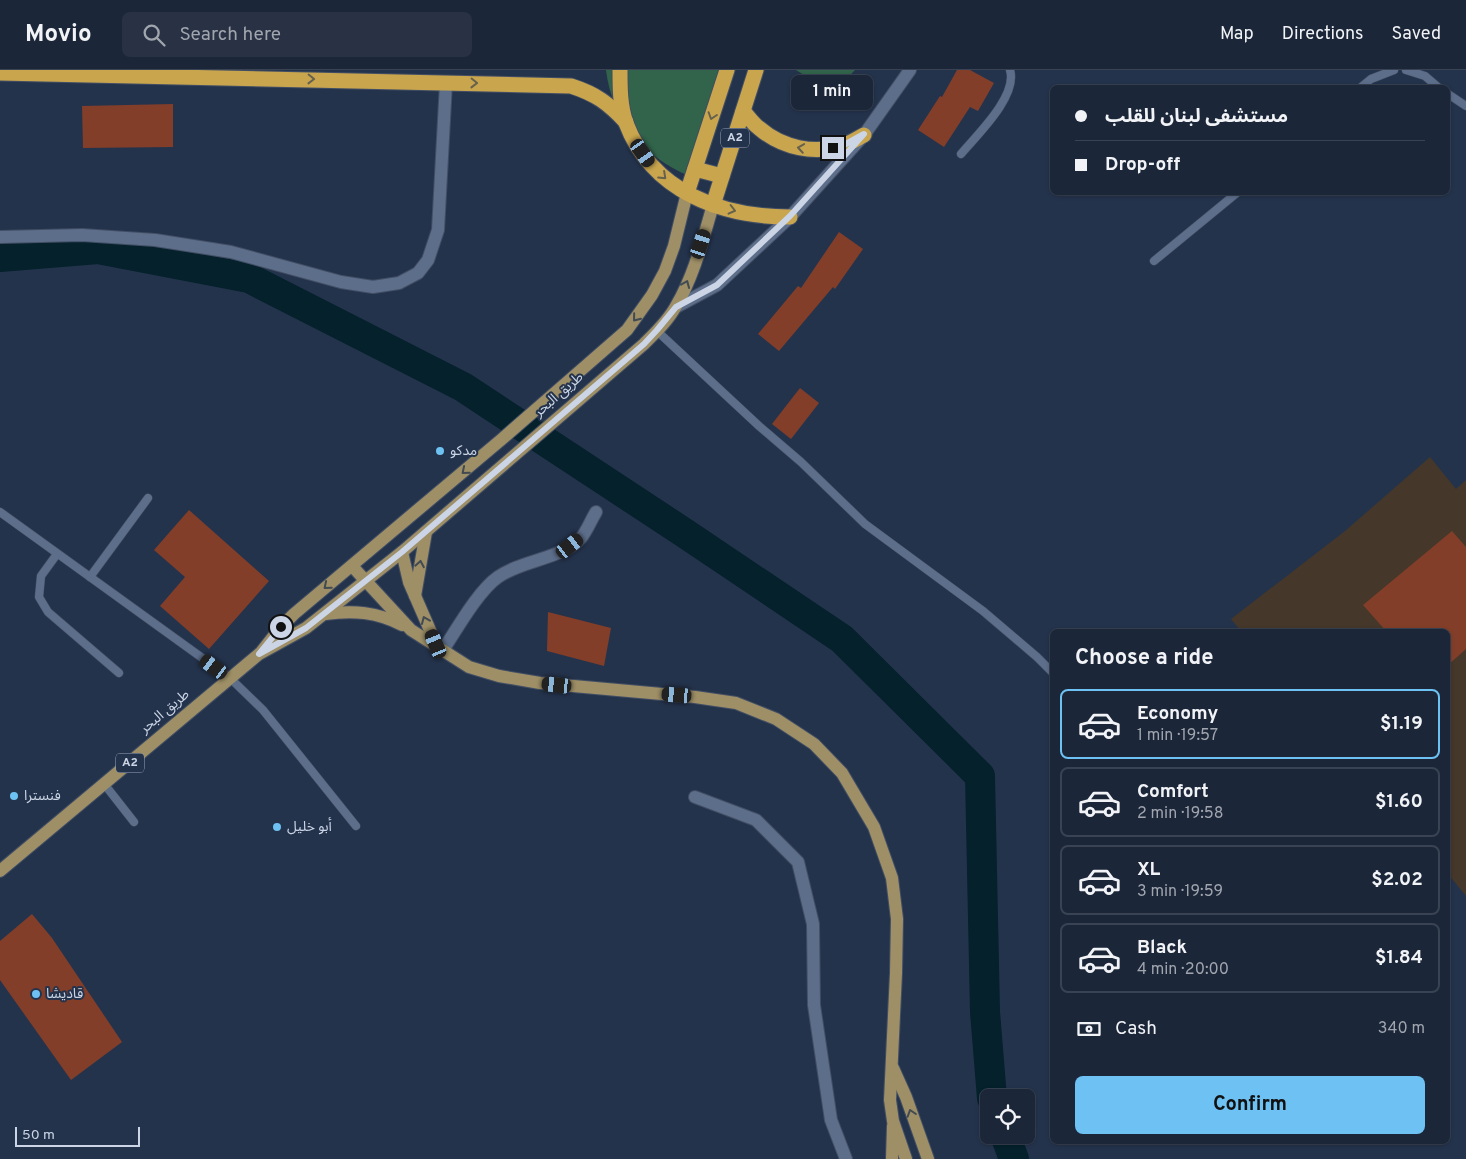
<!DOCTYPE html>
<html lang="en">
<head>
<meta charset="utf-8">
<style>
  :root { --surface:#1b2639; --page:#283244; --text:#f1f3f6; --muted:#a0a5ae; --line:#394353; --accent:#6ec2f3 }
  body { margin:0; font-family:Overpass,"Noto Sans Arabic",sans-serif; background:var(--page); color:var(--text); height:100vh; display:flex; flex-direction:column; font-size:19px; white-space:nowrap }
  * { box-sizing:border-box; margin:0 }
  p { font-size:16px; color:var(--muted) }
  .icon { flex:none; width:28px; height:28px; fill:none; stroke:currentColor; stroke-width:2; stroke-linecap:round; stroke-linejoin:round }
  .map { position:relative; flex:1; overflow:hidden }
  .sheet { position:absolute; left:1050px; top:559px; width:400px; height:515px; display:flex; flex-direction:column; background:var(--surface); border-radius:8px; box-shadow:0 1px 4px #0004,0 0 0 1px var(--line) }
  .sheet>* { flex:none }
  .hud { position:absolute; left:1050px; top:15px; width:400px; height:110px; border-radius:8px; box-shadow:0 1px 4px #0004,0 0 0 1px var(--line); display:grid; align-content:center; height:110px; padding:0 25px; background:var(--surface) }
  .tools { position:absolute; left:980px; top:1019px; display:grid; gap:10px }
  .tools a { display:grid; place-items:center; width:55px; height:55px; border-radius:8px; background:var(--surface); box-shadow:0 1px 4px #0004,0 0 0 1px var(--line); font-size:25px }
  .scale { position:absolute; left:15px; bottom:12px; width:125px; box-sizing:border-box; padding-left:5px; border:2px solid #cbd5e6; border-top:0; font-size:14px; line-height:18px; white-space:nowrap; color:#cbd5e6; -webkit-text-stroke:4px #24334c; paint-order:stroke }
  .end { position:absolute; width:22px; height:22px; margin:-11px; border:6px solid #cbd5e6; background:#111; box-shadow:0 0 0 2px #111 }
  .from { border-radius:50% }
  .bubble { position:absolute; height:35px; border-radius:8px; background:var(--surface); box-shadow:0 1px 4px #0004,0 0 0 1px var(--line); font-size:16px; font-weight:700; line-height:35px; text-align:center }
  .car { position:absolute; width:15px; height:30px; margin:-15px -8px; border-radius:6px; box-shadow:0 0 4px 1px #0007; background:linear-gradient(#222 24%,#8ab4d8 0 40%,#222 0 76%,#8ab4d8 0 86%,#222 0) }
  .hud b { display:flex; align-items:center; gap:18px; height:48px; font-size:19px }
  .hud b+b { border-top:1px solid var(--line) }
  .hud i { width:12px; height:12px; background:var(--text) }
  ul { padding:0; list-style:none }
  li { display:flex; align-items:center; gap:15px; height:70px; margin:0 10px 8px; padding:0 15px; border:2px solid var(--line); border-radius:8px }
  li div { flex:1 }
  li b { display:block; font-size:19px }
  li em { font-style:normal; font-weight:700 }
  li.on { border-color:var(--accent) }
  li>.icon { width:45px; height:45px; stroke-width:1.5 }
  h2 { padding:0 25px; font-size:22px; line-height:60px }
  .pay { display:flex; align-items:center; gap:12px; height:55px; padding:0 25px; font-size:19px }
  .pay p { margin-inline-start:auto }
  .cta { display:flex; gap:10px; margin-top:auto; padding:10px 25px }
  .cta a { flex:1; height:58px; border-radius:8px; background:var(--accent); color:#111; font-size:20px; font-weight:700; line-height:58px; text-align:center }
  header { display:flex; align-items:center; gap:30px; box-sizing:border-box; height:70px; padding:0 25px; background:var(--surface); border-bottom:1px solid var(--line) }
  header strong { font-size:24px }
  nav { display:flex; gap:28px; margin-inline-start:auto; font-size:18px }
  .search { width:350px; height:45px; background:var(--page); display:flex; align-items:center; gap:12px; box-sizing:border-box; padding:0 18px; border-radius:8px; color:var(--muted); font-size:19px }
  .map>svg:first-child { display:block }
  .education { fill:#45372a }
  .green { fill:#31644a }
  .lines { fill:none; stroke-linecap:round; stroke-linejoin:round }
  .river { stroke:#04212c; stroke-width:30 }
  .building { fill:#823e29 }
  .lane-casing { stroke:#424e64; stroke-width:9 }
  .street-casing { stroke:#424e64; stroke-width:14 }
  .secondary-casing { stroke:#424e64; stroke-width:14 }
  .primary-casing { stroke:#424e64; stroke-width:14 }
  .highway-casing { stroke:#424e64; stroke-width:17 }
  .lane { stroke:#5d6e8b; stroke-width:8 }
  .street { stroke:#5d6e8b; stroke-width:12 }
  .secondary { stroke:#5d6e8b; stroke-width:12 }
  .primary { stroke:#9e8f66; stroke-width:12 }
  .highway { stroke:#c9a54e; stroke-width:15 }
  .oneway { stroke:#66614d }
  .oneway2 { stroke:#424a52 }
  .route { stroke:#cbd5e6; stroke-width:6 }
  .poi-dot { fill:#6ec2f3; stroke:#24334c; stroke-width:2 }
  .labels { text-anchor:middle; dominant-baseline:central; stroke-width:4; stroke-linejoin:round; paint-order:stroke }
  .shield { fill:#24334c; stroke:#99a4b8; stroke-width:1 }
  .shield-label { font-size:12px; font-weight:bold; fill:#cbd5e6 }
  .street-label { font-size:14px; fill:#cbd5e6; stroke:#24334c }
  .poi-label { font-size:14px; fill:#cbd5e6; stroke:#24334c; text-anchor:start }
</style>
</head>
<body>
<header>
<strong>Movio</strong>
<div class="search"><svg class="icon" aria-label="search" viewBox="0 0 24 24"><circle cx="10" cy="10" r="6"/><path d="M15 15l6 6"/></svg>Search here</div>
<nav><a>Map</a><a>Directions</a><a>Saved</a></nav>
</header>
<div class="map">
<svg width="1466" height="1089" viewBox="0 0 1466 1089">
  <rect width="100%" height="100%" fill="#24334c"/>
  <!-- education -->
  <path class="education" d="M1430,387L1456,419L1466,410V826L1448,804V561H1241L1231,549L1345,461Z"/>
  <!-- green -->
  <g class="green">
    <path d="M606,0H732L689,106C644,87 612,50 606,0Z"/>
    <path d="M796,0H855L833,23Z"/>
  </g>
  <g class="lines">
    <!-- river -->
    <g class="river">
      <path d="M0,187L98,179L249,208L463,317L686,464L842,569L980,706L985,942L992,1028"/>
      <path d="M1005,1065L1014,1089"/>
    </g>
  </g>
  <!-- building -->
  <g class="building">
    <path d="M957,0H970L994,13L978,41L970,37L944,77L918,60L940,26L942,27Z"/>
    <path d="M173,34V77L83,78L82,36Z"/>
    <path d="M839,162L863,179L835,219L833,217L779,281L758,264L798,216L801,218Z"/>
    <path d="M800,318L819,333L791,369L772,354Z"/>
    <path d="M189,440L269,511L209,579L160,536L185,507L154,480Z"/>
    <path d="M1452,461L1466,477V579L1448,595V561H1386L1363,535Z"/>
    <path d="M548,542L611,558L604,596L547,581Z"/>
    <path d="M32,844L52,868L122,972L71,1010L0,910V871Z"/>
  </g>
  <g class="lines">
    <defs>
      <g id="lane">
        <path d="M1406,0L1425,6L1439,18"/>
        <path d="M1360,18L1371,9L1394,0"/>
        <path d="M1448,24L1466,36"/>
        <path d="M961,84C977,65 1018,26 1010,0"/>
        <path d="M1154,191L1238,122"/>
        <path d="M657,261L759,356L801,392L865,454L983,541L1037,587L1052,602"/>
        <path d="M0,442L230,608L263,640L356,756"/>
        <path d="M57,484L41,506L39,527L48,542L119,603"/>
        <path d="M90,507L148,428"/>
        <path d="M105,715L134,752"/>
      </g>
      <g id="street">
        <path d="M0,167L82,165L155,170L231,182L341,212L373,217L399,213L418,203L428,190L438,160L446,13"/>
        <path d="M443,580C457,559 478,521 498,507C522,490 562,489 581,468C587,461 591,450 596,442"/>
        <path d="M695,727L756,750L798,792L813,854L814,935L831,1050L846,1089"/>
      </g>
      <path id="secondary" d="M676,237L717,215L790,147L864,65L910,0"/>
      <g id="primary">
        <path d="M402,482L409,512L436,574"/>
        <path d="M352,496L411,560L469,597L499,606L540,613L695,627L736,633L776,649L814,674L842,703L874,757L892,808L897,849L896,903L890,1030L893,1051L906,1089"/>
        <path d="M415,526L426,462"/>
        <path d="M325,544C353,540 377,542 402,555"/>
        <path d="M262,581L281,557L294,544L502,369L627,260L652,225L665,201L674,176L687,123"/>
        <path d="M0,801L259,584L306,558L402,482L644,274C655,263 668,251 676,236C694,206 703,169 713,135"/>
        <path d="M893,998L906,1027L928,1089"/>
        <path d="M892,1089L893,1056"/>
      </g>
      <g id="highway">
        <path d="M620,0C620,18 620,36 626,53C652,122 722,147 790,147"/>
        <path d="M0,3L571,16C596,24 608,33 626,52"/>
        <path d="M743,41C748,46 753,54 759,58C782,78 815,85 843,75C851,73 858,68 864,65"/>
        <path d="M695,99L722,106"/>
        <path d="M687,123L727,0"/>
        <path d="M713,135L756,0"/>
      </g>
    </defs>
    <!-- lane casing -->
    <use href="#lane" class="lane-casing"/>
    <!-- street casing -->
    <use href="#street" class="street-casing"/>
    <!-- secondary casing -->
    <use href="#secondary" class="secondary-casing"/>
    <!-- primary casing -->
    <use href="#primary" class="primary-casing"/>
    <!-- highway casing -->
    <use href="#highway" class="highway-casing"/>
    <!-- lane -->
    <use href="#lane" class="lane"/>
    <!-- street -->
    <use href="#street" class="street"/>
    <!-- secondary -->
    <use href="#secondary" class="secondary"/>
    <!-- primary -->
    <use href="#primary" class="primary"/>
    <!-- highway -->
    <use href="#highway" class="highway"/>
  </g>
  <!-- one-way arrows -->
  <defs><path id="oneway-chevron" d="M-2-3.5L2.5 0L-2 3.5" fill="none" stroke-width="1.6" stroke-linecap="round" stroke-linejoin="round" transform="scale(1.25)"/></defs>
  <g class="oneway">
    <use href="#oneway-chevron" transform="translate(311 9) rotate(1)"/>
    <use href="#oneway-chevron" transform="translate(474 13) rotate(1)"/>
    <use href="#oneway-chevron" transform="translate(712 46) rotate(108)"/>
    <use href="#oneway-chevron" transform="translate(801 78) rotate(-171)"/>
    <use href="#oneway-chevron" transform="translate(663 106) rotate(43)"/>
    <use href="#oneway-chevron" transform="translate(732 140) rotate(14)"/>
  </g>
  <g class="oneway2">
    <use href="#oneway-chevron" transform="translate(686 214) rotate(-67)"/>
    <use href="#oneway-chevron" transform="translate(636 248) rotate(129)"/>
    <use href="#oneway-chevron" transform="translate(465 401) rotate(140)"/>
    <use href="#oneway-chevron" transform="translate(420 494) rotate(-80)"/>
    <use href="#oneway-chevron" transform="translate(327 516) rotate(140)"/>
    <use href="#oneway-chevron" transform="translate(425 550) rotate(-113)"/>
    <use href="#oneway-chevron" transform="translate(911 1043) rotate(-108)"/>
  </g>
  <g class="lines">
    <!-- route -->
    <path class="route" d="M281,557L259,584L306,558L402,482L644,274L657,260L676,237L717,215L790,146L864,64L844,75L833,78"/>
  </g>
  <!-- markers -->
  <g class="poi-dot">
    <circle cx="440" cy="381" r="5"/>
    <circle cx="14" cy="726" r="5"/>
    <circle cx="277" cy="757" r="5"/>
    <circle cx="36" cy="924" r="5"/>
  </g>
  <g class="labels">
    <!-- shield labels -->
    <g class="shield">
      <rect x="721" y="58.5" width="28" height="19" rx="4"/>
      <rect x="116" y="683.5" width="28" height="19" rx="4"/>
    </g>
    <g class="shield-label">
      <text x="735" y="68">A2</text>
      <text x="130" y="693">A2</text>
    </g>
    <!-- street labels -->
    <g class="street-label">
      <text transform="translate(559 325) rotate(-41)">طريق البحر</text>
      <text transform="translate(165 642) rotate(-40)">طريق البحر</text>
    </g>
    <!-- poi labels -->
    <g class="poi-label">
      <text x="450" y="381">مدكو</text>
      <text x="24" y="726">فنسترا</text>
      <text x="287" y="757">أبو خليل</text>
      <text x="46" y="924">قاديشا</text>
    </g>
  </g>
</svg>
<div class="tools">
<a><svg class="icon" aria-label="locate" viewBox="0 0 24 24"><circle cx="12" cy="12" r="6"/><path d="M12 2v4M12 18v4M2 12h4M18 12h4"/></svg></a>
</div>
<div class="scale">50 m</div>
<i class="end from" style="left:281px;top:557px"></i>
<i class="end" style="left:833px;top:78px"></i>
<div class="bubble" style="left:791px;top:5px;width:82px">1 min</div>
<i class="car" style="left:643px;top:83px;rotate:145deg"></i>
<i class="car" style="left:701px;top:174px;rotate:18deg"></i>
<i class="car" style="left:570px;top:476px;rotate:52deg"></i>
<i class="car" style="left:436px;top:574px;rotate:337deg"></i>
<i class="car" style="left:214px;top:597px;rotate:306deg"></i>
<i class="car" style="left:557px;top:615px;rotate:276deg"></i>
<i class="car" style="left:677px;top:625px;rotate:275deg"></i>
<div class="hud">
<b><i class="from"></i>مستشفى لبنان للقلب</b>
<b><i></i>Drop-off</b>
</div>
<section class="sheet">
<h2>Choose a ride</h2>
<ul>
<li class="on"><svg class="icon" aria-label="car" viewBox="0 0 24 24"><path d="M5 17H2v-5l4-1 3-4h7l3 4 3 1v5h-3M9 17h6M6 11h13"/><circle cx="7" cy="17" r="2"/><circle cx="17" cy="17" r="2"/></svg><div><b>Economy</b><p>1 min · 19:57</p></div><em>$1.19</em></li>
<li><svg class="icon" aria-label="car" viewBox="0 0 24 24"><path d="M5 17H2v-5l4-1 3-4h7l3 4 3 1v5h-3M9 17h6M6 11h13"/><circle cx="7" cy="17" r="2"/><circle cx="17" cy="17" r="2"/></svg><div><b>Comfort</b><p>2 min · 19:58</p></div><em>$1.60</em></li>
<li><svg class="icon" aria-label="car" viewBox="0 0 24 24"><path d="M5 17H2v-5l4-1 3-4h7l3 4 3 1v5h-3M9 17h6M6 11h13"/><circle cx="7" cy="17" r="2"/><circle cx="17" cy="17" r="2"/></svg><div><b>XL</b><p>3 min · 19:59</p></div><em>$2.02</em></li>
<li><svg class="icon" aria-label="car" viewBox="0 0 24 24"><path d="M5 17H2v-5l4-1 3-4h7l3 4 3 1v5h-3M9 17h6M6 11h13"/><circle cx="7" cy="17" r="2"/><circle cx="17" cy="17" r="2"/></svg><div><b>Black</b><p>4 min · 20:00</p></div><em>$1.84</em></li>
</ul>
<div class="pay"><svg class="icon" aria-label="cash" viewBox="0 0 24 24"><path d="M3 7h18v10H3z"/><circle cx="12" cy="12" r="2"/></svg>Cash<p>340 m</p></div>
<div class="cta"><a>Confirm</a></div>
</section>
</div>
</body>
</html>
